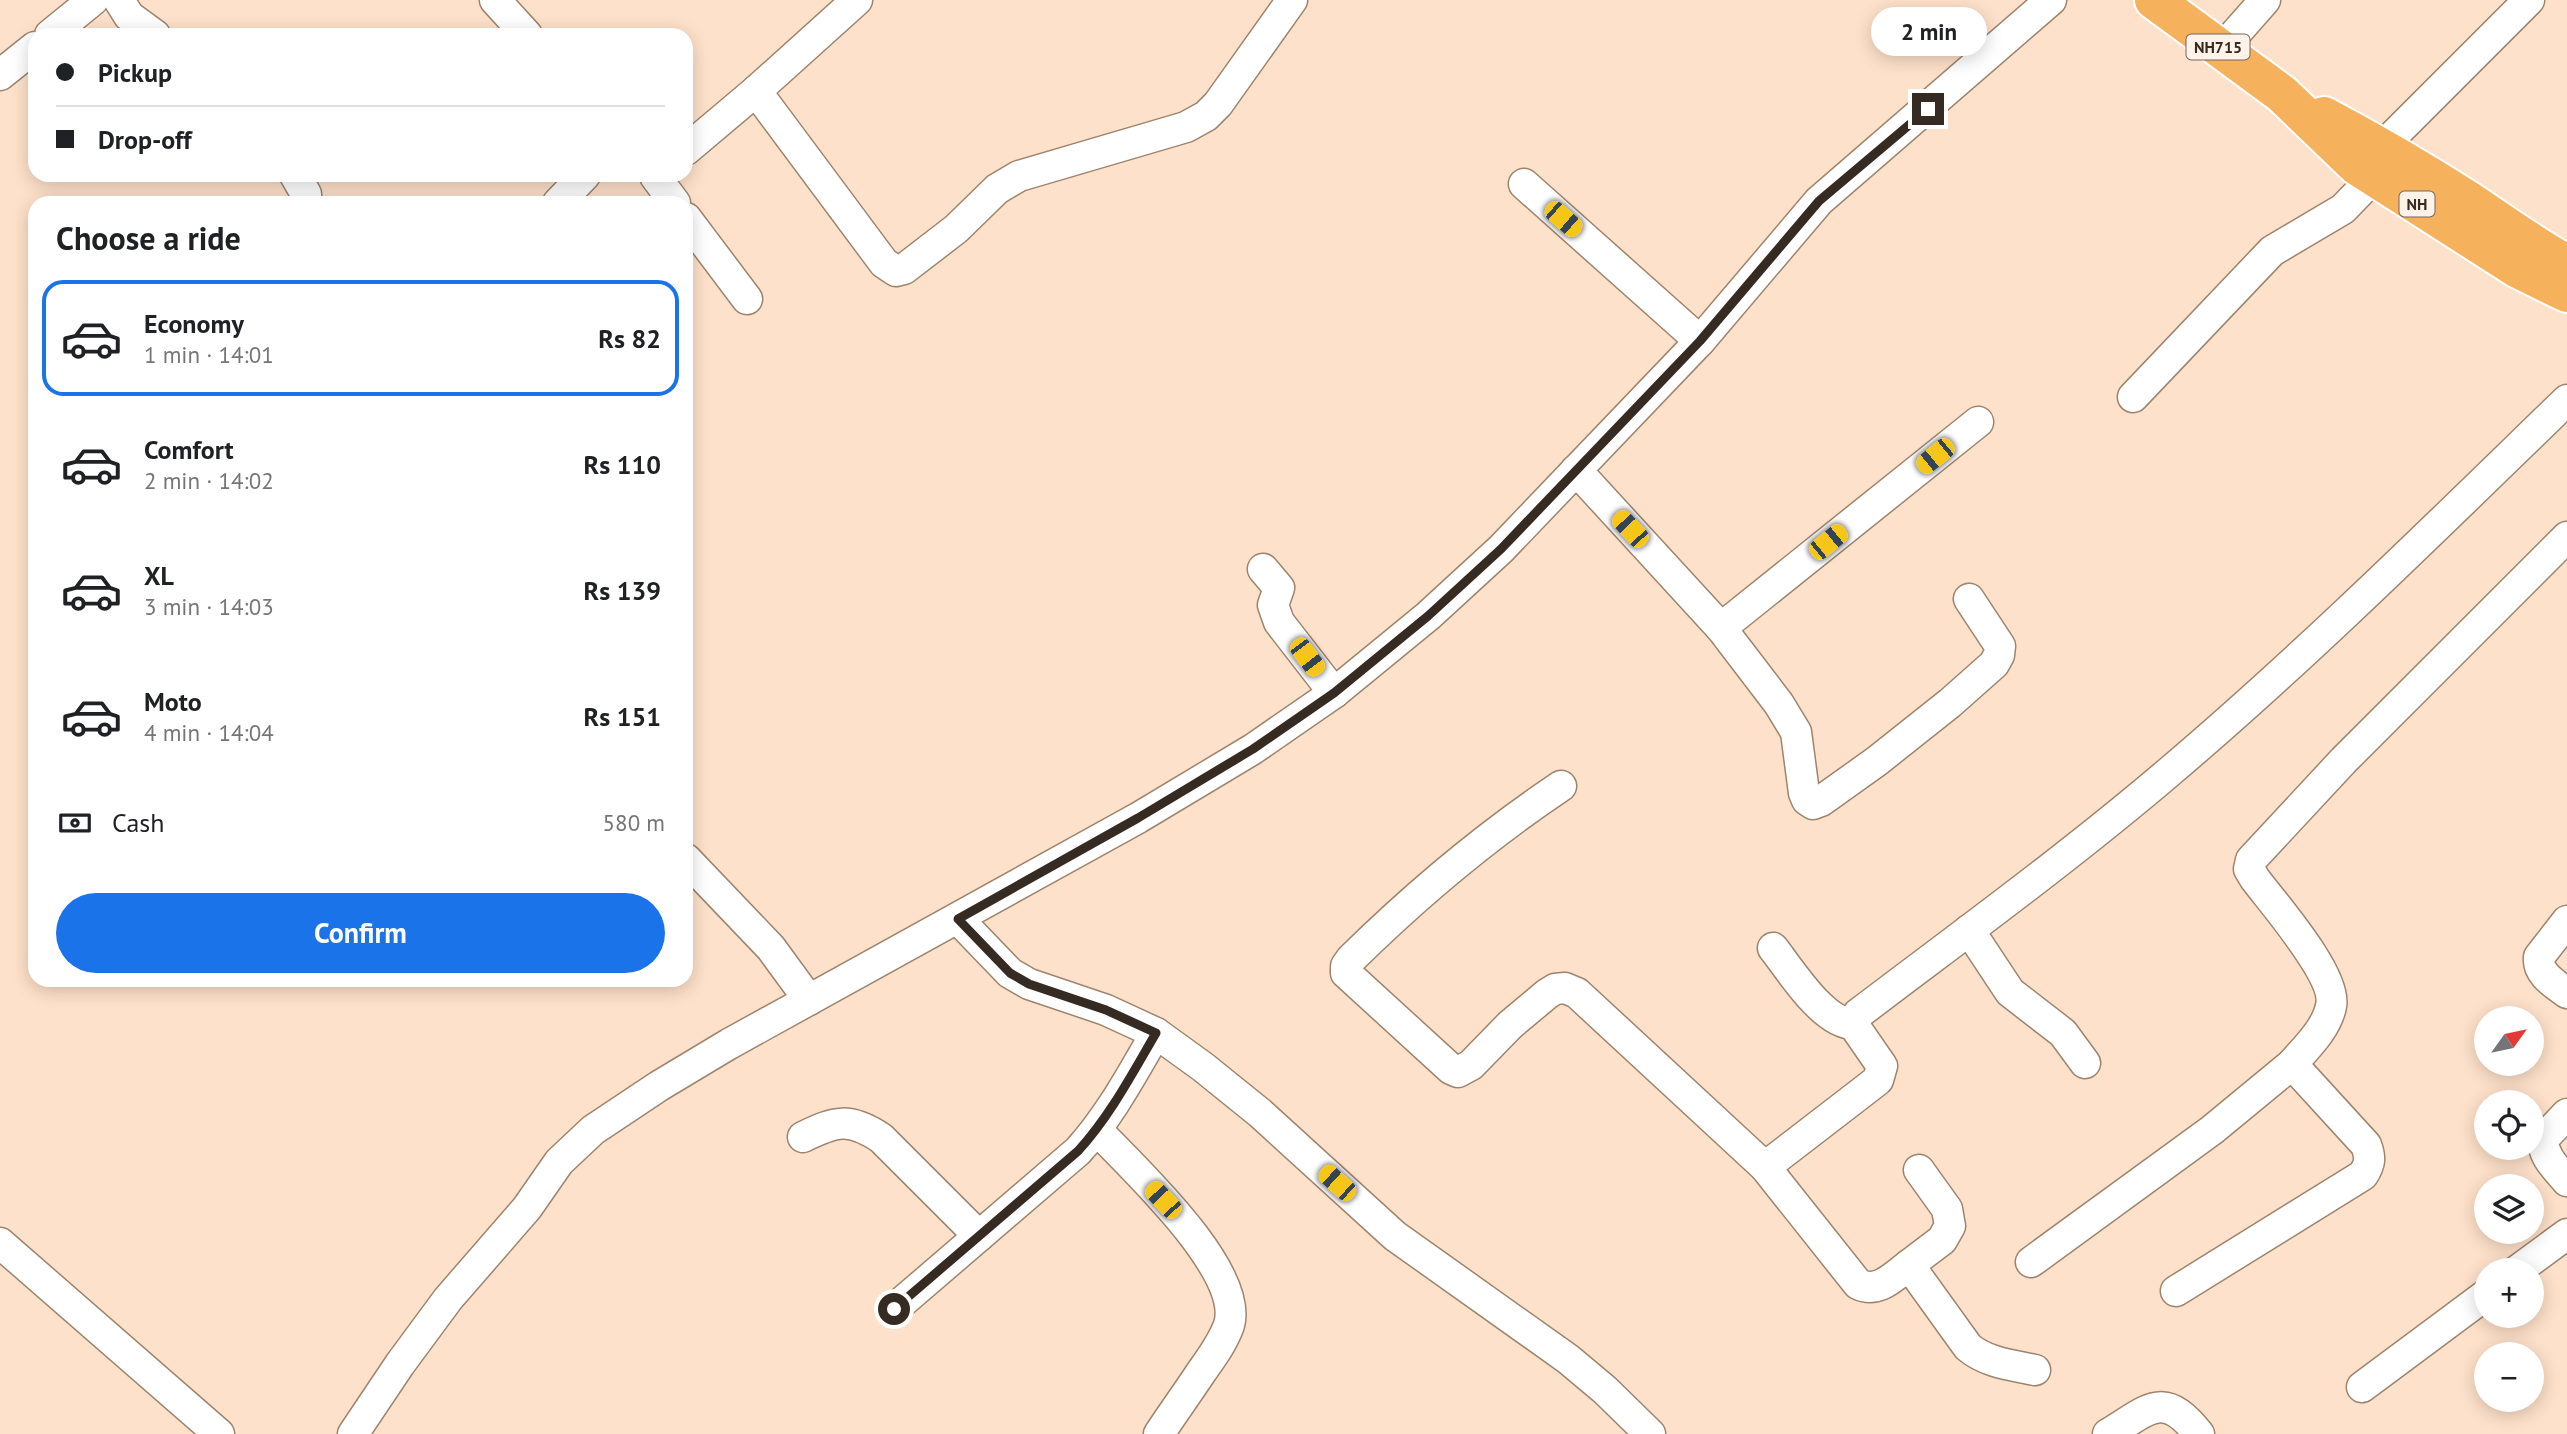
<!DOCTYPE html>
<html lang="en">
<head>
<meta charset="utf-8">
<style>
  :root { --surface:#fff; --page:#f6f6f6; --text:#202124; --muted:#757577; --line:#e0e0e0; --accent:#1a73e8 }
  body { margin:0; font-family:"PT Sans",sans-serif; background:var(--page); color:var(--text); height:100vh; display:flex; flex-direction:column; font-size:26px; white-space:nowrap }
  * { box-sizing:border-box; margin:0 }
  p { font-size:23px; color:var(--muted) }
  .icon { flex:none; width:38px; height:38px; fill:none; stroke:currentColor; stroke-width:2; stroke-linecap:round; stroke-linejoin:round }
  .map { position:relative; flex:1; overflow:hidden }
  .panel { position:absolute; left:28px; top:196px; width:665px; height:791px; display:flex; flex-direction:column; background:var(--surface); border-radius:21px; box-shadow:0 4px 18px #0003 }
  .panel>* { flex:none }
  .top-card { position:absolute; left:28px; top:28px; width:665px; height:154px; border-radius:21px; box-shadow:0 4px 18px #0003; display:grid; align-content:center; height:154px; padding:0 28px; background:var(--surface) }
  .needle { width:46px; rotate:57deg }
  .tools { position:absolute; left:2474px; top:1006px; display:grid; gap:14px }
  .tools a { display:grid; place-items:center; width:70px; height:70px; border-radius:50%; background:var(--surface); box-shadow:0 4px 18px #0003; font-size:35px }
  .end { position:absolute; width:32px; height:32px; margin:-16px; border:9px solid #362b22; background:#fff; box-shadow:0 0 0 4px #fff }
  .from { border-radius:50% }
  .bubble { position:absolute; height:49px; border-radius:24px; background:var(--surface); box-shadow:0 4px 18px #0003; font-size:23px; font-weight:600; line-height:49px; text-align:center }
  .car { position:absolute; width:21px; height:42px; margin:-21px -10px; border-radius:9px; box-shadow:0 0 5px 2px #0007; background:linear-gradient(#f5c518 24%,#345 0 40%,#f5c518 0 76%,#345 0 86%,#f5c518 0) }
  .top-card b { display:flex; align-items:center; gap:24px; height:66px; font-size:26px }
  .top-card b+b { border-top:2px solid var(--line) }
  .top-card i { width:18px; height:18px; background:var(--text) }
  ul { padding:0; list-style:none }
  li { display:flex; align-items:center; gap:21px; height:116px; margin:0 14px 10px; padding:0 14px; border:4px solid transparent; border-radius:21px }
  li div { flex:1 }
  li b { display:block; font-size:26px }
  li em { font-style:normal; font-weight:600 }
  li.on { border-color:var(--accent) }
  li>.icon { width:63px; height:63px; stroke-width:1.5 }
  h2 { padding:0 28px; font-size:32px; line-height:84px }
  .pay { display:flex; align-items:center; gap:18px; height:77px; padding:0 28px; font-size:26px }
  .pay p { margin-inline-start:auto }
  .button { display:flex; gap:14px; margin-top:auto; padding:14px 28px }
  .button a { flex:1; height:80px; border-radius:42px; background:var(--accent); color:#fff; font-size:28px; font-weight:600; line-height:80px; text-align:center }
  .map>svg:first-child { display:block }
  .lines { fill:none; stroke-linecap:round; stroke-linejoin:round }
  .minor-casing { stroke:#9d846e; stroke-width:33 }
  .highway-casing { stroke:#fff; stroke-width:42 }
  .minor { stroke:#fff; stroke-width:30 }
  .highway { stroke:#f5b15b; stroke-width:38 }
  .route { stroke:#362b22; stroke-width:9 }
  .labels { text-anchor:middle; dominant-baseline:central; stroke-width:6; stroke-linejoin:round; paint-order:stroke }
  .shield { fill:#fef2e9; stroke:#72675e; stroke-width:2 }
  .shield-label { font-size:16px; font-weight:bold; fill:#362b22 }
</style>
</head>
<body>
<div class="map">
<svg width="2567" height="1434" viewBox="0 0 2567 1434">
  <rect width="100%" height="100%" fill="#fee1ca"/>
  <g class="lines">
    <defs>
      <g id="minor">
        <path d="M119,0L129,16L155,35"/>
        <path d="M495,0L527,35"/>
        <path d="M50,35L93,0"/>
        <path d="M2221,50L2265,0"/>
        <path d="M0,75L35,47"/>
        <path d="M756,91L857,0"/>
        <path d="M2382,147L2529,0"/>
        <path d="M686,150L756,91L884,263L896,271L904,269L956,229L997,189L1019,176L1186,127L1206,116L1218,104L1292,0"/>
        <path d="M295,175L306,194V203"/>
        <path d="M655,176L675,203"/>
        <path d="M1524,184L1700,341"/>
        <path d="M558,203L585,175"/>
        <path d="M686,218L747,299"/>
        <path d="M2133,397L2272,251L2343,209L2374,177"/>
        <path d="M1576,470L1721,628L1779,704L1796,732L1804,793L1807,800L1813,804L1821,801L1877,761L1950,703L1994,664L1999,655L2000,646L1969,599"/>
        <path d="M1263,569L1279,588L1273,605L1279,622L1334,693"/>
        <path d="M1721,628L1978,422"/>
        <path d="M1561,786C1485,837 1416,895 1351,959L1346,966V973L1451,1069L1458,1072L1471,1065L1510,1025L1547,994L1555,989L1565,988L1577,993L1765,1167L1878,1080L1882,1066L1853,1024L1858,1014C1962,935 2068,858 2168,773C2307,655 2436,527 2567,400"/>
        <path d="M686,859L771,948L809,1000"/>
        <path d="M958,919L1010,973L1029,984L1106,1010L1156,1033L1203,1067L1260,1113L1395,1236L1568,1359L1605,1390L1650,1434"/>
        <path d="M2567,921L2539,957C2537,974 2555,984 2567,993"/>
        <path d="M1969,930L2010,992L2063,1033L2085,1063"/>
        <path d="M1773,948C1791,971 1823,1023 1853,1024"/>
        <path d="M2567,1114L2543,1139C2543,1157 2556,1168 2567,1181"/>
        <path d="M1097,1130C1133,1168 1245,1271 1229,1325C1223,1342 1212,1357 1202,1371C1188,1392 1173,1413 1159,1434"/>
        <path d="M803,1137C836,1121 849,1117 881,1138L979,1236"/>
        <path d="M1765,1167L1858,1284C1878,1294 1893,1277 1909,1265L1968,1347C1987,1363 2012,1365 2035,1370"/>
        <path d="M0,1243L219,1434"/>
        <path d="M2031,1262L2212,1130L2292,1064"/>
        <path d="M1909,1265L1942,1240L1950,1226L1947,1209L1919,1170"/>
        <path d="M2518,1270L2567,1234"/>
        <path d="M2176,1291L2363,1175C2370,1164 2371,1158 2366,1145L2292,1064C2306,1048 2327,1028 2331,1006C2338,977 2274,904 2255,879L2249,869L2251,860L2344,760L2567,537"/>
        <path d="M894,1309L1078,1151C1110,1116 1132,1074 1156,1033"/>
        <path d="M2362,1387L2487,1294"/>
        <path d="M353,1434L400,1364L448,1299L527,1208L559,1162L593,1130L659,1086L729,1044L1138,818L1253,749L1334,693L1428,616L1501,549L1700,341L1819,201L2051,0"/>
        <path d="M2108,1434C2150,1409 2163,1389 2199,1434"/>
      </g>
      <g id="highway">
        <path d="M2154,0L2282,94L2357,166L2518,269L2567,293"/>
        <path d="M2324,116C2373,142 2421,170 2468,200C2501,222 2532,245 2567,264"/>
      </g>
    </defs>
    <!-- minor casing -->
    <use href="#minor" class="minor-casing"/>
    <!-- highway casing -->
    <use href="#highway" class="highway-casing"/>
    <!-- minor -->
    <use href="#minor" class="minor"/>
    <!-- highway -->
    <use href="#highway" class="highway"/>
  </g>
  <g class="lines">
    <!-- route -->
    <path class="route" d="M894,1309L1078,1151C1110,1116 1132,1074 1156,1033L1106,1010L1029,984L1010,973L958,919L1138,818L1253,749L1334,693L1428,616L1501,549L1700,341L1819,201L1928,109"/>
  </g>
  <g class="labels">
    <!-- shield labels -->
    <g class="shield">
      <rect x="2186.5" y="34.5" width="63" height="25" rx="5"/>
      <rect x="2399.5" y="191.5" width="35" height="25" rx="5"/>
    </g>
    <g class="shield-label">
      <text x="2218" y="47">NH715</text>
      <text x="2417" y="204">NH</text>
    </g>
  </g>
</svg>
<div class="tools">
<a><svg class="needle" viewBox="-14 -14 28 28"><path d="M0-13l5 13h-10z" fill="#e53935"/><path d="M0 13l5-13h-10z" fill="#757577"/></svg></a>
<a><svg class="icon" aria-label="locate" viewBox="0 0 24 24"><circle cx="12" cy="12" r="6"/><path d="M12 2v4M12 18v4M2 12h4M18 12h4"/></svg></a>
<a><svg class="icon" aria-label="layers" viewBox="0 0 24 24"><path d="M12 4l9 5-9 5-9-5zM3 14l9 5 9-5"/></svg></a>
<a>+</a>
<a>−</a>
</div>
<i class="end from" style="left:894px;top:1309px"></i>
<i class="end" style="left:1928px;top:109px"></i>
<div class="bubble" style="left:1871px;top:7px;width:116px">2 min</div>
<i class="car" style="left:1563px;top:219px;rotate:131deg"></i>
<i class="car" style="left:1935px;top:456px;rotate:231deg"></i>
<i class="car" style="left:1630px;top:529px;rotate:317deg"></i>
<i class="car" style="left:1828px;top:542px;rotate:51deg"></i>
<i class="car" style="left:1307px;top:657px;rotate:143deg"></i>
<i class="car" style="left:1337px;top:1183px;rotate:312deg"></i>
<i class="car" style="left:1163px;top:1200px;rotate:317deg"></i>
<div class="top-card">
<b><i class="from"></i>Pickup</b>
<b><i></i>Drop-off</b>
</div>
<section class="panel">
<h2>Choose a ride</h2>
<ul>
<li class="on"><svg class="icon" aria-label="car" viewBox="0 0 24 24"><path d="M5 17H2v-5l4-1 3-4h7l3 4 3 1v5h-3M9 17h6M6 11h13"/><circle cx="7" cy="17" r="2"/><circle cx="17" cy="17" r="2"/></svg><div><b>Economy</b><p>1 min · 14:01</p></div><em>Rs 82</em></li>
<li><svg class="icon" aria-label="car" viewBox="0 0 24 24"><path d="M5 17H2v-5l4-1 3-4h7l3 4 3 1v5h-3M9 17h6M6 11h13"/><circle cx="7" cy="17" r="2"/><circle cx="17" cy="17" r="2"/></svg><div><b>Comfort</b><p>2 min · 14:02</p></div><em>Rs 110</em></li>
<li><svg class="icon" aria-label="car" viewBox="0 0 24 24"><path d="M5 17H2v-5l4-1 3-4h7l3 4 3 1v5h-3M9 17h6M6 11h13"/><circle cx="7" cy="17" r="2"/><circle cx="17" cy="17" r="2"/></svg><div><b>XL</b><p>3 min · 14:03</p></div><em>Rs 139</em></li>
<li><svg class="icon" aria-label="car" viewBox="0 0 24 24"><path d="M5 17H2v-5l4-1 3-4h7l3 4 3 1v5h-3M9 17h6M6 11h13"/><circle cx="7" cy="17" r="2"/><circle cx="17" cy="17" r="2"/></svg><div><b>Moto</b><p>4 min · 14:04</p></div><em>Rs 151</em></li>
</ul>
<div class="pay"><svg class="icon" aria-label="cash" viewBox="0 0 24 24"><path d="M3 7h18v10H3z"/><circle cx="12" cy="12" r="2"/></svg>Cash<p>580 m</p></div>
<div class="button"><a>Confirm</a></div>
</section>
</div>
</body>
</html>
